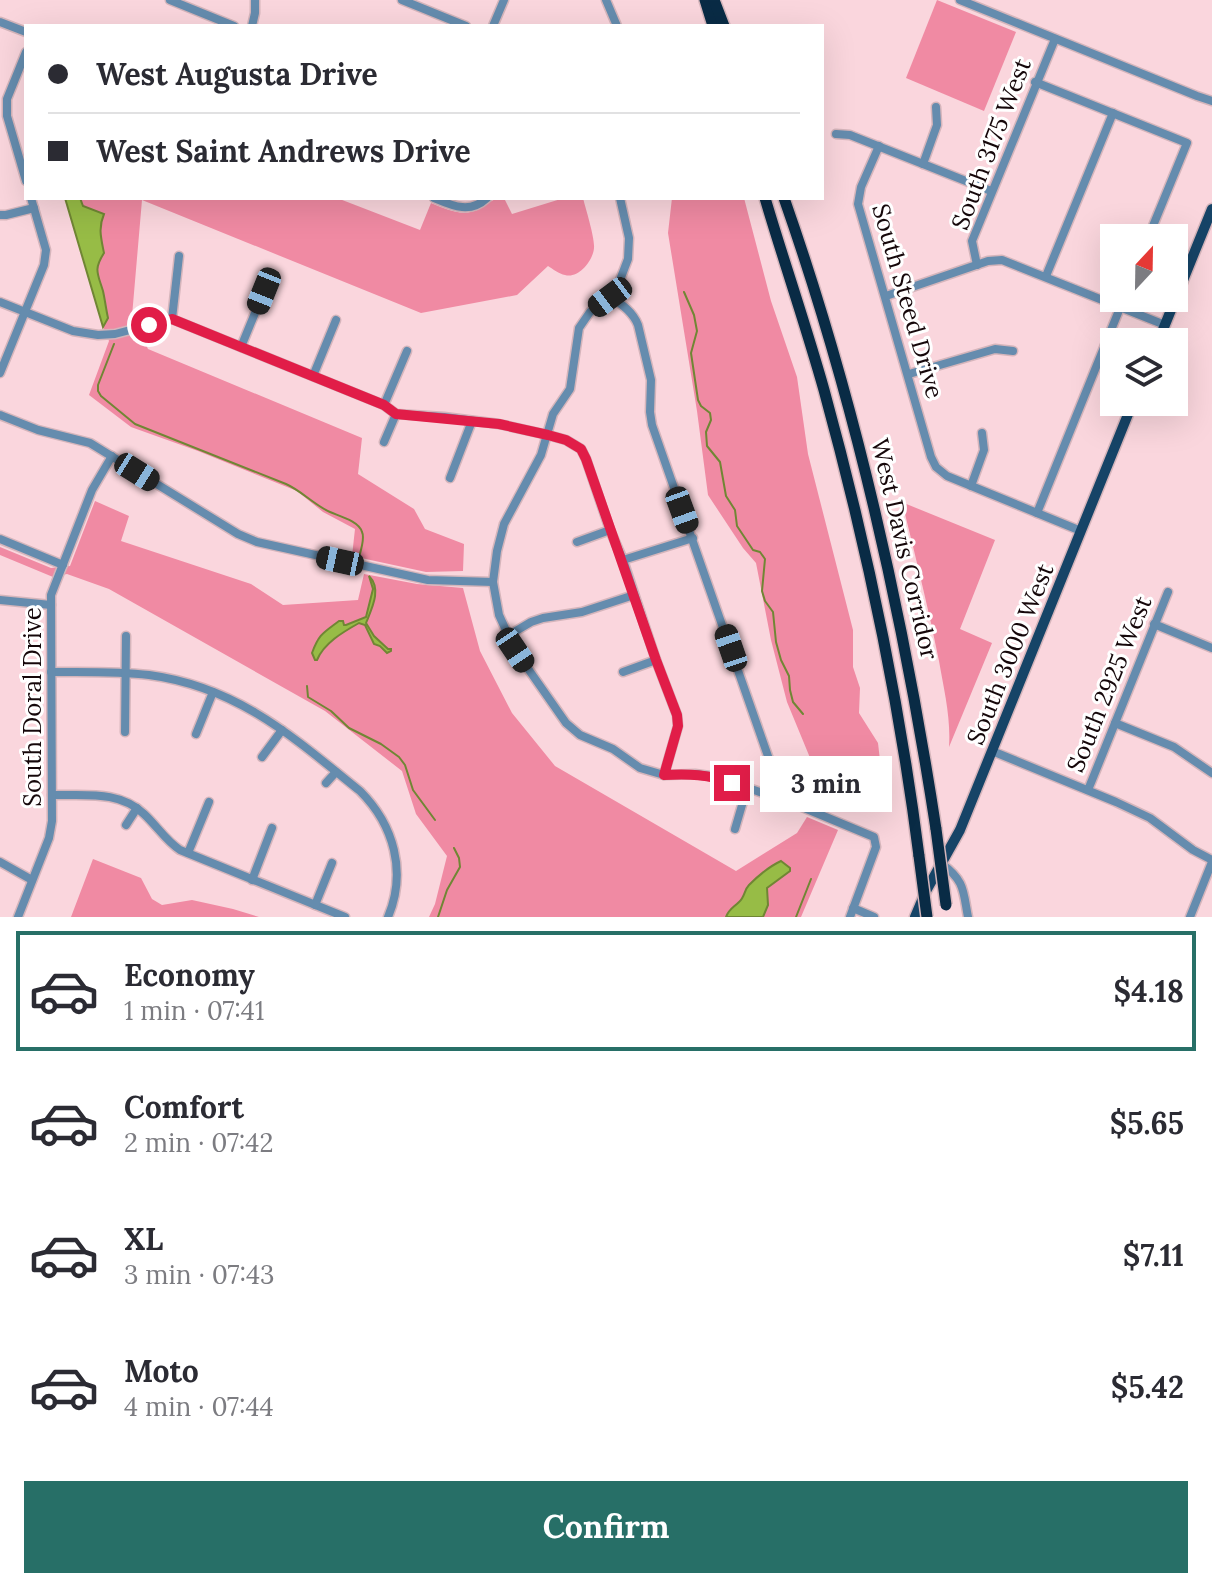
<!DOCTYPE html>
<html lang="en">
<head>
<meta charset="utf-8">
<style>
  :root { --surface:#fff; --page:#f7f7f7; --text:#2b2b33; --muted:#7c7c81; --line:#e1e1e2; --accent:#276f67 }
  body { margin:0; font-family:Lora,serif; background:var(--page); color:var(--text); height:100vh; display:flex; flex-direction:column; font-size:30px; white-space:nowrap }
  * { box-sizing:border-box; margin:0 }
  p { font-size:26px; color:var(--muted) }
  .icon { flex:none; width:44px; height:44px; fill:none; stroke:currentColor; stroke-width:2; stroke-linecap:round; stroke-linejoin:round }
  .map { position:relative; height:917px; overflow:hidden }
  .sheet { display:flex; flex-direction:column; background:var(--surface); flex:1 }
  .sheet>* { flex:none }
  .hud { position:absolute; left:24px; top:24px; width:800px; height:176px; border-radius:0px; box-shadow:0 8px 32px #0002; display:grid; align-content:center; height:176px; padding:0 24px; background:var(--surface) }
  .needle { width:52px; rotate:22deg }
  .tools { position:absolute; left:1100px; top:224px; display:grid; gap:16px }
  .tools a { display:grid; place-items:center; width:88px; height:88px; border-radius:0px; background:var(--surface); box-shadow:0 8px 32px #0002; font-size:40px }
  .end { position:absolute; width:36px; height:36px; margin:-18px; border:10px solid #e11d48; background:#fff; box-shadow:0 0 0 4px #fff }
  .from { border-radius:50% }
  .bubble { position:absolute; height:56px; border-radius:0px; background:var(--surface); box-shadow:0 8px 32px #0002; font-size:26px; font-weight:700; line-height:56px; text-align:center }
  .car { position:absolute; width:24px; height:48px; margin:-24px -12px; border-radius:10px; box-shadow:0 0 6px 2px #0007; background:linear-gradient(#222 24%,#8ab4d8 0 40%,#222 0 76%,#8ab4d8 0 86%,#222 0) }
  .hud b { display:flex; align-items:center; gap:28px; height:76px; font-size:30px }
  .hud b+b { border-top:2px solid var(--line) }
  .hud i { width:20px; height:20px; background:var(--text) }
  ul { padding:14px 0 0; list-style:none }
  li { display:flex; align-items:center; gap:24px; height:120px; margin:0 16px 12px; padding:0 8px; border:4px solid transparent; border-radius:0px }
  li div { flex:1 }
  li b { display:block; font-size:30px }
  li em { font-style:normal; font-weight:700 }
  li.selected { border-color:var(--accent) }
  li>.icon { width:72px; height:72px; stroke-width:1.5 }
  .cta { display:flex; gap:16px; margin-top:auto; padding:16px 24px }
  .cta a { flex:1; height:92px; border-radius:0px; background:var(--accent); color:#fff; font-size:32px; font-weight:700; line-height:92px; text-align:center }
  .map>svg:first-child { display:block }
  .green { fill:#f08aa3 }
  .water { fill:#97bc46; stroke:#708634; stroke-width:2 }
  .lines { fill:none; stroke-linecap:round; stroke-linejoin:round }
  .stream { stroke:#708634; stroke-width:2 }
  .minor-casing { stroke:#d5b5bb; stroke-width:11 }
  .major-casing { stroke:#d5b5bb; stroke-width:13 }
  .highway-casing { stroke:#d5b5bb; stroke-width:14 }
  .minor { stroke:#658cae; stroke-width:8 }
  .major { stroke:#164467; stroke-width:10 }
  .highway { stroke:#092b45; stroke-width:11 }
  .highway-bridge-casing { stroke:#d5b5bb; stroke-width:14; stroke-linecap:butt }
  .highway-bridge { stroke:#092b45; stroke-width:11 }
  .route { stroke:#e11d48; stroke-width:10 }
  .labels { text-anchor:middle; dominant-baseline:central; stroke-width:6; stroke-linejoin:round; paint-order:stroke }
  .street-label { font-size:24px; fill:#15070a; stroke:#fff }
</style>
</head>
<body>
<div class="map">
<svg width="1212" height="917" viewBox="0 0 1212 917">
  <rect width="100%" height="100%" fill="#fad6dd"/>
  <!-- green -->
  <g class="green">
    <path d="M937,0L1016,32L984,111L906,78Z"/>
    <path d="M65,198H337L420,230L431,203C448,210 464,218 481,208C491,202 493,198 504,198L512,214L564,198H583C586,210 595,238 594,248C593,261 578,279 565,275C559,274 553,269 548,266L517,295L421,313L142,200L132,316L148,349L362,438L358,474L414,509L425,529L464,544L463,571L426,572L352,556L355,529L323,512L297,491L198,451L131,427L89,395L109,341L103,327Z"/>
    <path d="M672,198H744L771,301L797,377L808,454L853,630V667L860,688L859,713L878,743L881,769L836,784L813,765L787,702L771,640L756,563L743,548L708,495L697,411L668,233Z"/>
    <path d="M95,501L129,516L121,541L251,584L283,605L358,600L364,574L417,584L463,588L480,651L512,713L555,766L736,871L797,833L807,817L838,830L801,917H429L435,904L447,856L416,814L402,771L325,711L109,589L67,574L53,577L0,555V547L51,568L70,566Z"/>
    <path d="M899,501L995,540L960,629L992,643L949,747C951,718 944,690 939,661C929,611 917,563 905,514Z"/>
    <path d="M93,859L141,878L152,899L162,905L192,900L233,909L259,917H71Z"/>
  </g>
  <!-- water -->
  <g class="water">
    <path d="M65,198H80L83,206L104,214C98,228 101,238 104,253C93,270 98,274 103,291C105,300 106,309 108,318L103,327Z"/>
    <path d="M369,576C382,589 372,608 366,623L374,636L388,649H391V651L387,653L380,646L374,644L365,625L359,623C343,632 324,643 317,660H315L312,653C319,634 323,633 339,621H343L344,625H346L366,617L373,589Z"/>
    <path d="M781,861L790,868V871L767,888L768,905L763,917H726C729,909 733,908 739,902C745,897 744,890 749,885C758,876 768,867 781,861Z"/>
  </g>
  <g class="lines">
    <!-- stream -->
    <g class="stream">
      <path d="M684,292L694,315L697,331L691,353L698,400L701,406L710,413L711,420L706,432L707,446L720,462L726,496L735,510L737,526L753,550L760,552L765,559L762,591L765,601L773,612L776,642L781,660L789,676L790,690L793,702L803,714"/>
      <path d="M114,344L98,385V391L101,396L135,424L286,484C302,491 314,505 330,512C339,516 359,521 362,532C365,538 361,550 359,557"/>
      <path d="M307,686L308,697L331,711L349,728L381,744L399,757L405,765L413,790L435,820"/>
      <path d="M438,917L447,890L460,867L459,858L454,848"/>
      <path d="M796,917L811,879"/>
    </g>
    <defs>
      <g id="minor">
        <path d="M170,0L234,26"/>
        <path d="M402,0L466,26"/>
        <path d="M606,0L617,26"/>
        <path d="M960,0L1197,96L1212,101"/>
        <path d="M0,22L26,32"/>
        <path d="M252,26L255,13V0"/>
        <path d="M493,26L504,0"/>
        <path d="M26,52L7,99V116L26,181"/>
        <path d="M1035,82L1187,143L1148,238"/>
        <path d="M836,134L850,135L991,191"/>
        <path d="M879,146L861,187L858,204L931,457L936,467L947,476L1081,531"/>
        <path d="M923,164L937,125L936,107"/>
        <path d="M434,198C453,206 470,214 487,198"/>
        <path d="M620,198L629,238L628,259L620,280L610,297L590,312L579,328L570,389L553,414L541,455L504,524L497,551L493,582L499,615L515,650L566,723L580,735L613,749L640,768L664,775L695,774L717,777L797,805L874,837L876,847L850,917"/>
        <path d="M0,215H6L34,208"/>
        <path d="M977,265L972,241L1055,39"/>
        <path d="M1046,276L1113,113"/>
        <path d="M886,296L988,261L1002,260L1165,325"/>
        <path d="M610,297C622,304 633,312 638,325L651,380L650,412L652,425L769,759L771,771L764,793"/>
        <path d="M0,302L73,331L98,335L115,334L172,319L384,405L396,414L444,417L499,424L548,435L566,440L581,449L586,459L610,530L623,560L656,660L677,715L678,726L664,775"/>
        <path d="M172,319L179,256"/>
        <path d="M241,347L264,291"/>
        <path d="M0,373L44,265L46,250L31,198"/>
        <path d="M909,374L995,349L1013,351"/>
        <path d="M313,376L336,320"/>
        <path d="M384,405L407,351"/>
        <path d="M0,415L38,430L90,443L238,534L257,542L428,580L493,582"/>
        <path d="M384,442L396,414"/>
        <path d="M450,478L472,421"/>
        <path d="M971,486L984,450L982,433"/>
        <path d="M1037,513L1124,298"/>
        <path d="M0,539L63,565"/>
        <path d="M577,542L610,530"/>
        <path d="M623,560L693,538"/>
        <path d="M0,600L51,605"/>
        <path d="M1154,624L1212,648"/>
        <path d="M509,635L531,622L543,618L582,612L634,595"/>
        <path d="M51,672C84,672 117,671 149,675C238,687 293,737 360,791C394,825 407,872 388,917"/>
        <path d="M623,672L656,660"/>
        <path d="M1115,723L1174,747L1212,773"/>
        <path d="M125,732L126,636"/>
        <path d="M196,734L213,692"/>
        <path d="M992,751L1116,802L1150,818L1193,850L1212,860"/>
        <path d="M262,757L282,730"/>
        <path d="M326,783L336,772"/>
        <path d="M1088,790L1168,592"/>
        <path d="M52,795C85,796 119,790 144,814C157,826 166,841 180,850L345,917"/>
        <path d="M126,825L137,808"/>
        <path d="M735,829L747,788"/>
        <path d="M188,853L209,802"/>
        <path d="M0,862L32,880"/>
        <path d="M942,864C965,881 963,891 968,917"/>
        <path d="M252,880L272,828"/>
        <path d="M315,905L332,863"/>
        <path d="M853,908L874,917"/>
        <path d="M18,917L49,838L52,821L51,595L92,490L112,456"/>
        <path d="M1190,917L1212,862"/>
      </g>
      <g id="major">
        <path d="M1158,342L1212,209"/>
        <path d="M915,917L926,891L960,830L1133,402"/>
      </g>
      <g id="highway">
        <path d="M705,0L713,26"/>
        <path d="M714,0L724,26"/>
        <path d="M765,198C784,262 806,326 824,390C866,543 899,698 919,856"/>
        <path d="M784,198C856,403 903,614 936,829"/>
      </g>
    </defs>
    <!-- minor casing -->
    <use href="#minor" class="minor-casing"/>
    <!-- major casing -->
    <use href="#major" class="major-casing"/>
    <!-- highway casing -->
    <use href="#highway" class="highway-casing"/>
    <!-- minor -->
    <use href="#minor" class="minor"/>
    <!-- major -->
    <use href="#major" class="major"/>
    <!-- highway -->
    <use href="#highway" class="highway"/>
    <defs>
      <g id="highway-bridge">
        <path d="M936,829L946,905"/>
        <path d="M919,856L927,917"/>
      </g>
    </defs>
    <!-- highway-bridge casing -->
    <use href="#highway-bridge" class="highway-bridge-casing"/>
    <!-- highway-bridge -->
    <use href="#highway-bridge" class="highway-bridge"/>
  </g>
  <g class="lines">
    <!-- route -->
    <path class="route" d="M149,325L172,319L384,405L396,414L499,424L548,435L566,440L581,449L586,459L656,660L677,715L678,726L664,775C688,774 709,774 732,783"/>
  </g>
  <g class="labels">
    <!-- street labels -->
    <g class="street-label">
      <text transform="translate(991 144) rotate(-69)">South 3175 West</text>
      <text transform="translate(908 301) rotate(74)">South Steed Drive</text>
      <text transform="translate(905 549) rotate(77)">West Davis Corridor</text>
      <text transform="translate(1010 654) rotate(-68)">South 3000 West</text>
      <text transform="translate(1109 684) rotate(-68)">South 2925 West</text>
      <text transform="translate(32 707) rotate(-90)">South Doral Drive</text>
    </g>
  </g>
</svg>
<div class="tools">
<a><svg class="needle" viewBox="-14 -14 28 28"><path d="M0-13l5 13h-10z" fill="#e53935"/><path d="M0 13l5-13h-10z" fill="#7c7c81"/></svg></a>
<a><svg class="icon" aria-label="layers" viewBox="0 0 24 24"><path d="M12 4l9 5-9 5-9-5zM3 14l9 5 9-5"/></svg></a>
</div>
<i class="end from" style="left:149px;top:325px"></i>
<i class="end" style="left:732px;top:783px"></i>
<div class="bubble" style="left:760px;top:756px;width:132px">3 min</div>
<i class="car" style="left:264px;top:291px;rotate:202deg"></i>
<i class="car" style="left:610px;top:297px;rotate:233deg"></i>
<i class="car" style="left:137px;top:472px;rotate:122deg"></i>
<i class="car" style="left:682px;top:510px;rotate:160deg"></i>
<i class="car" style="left:340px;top:561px;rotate:282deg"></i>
<i class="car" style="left:731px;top:648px;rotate:341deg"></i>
<i class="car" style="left:515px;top:650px;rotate:146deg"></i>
<div class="hud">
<b><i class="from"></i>West Augusta Drive</b>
<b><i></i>West Saint Andrews Drive</b>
</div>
</div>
<section class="sheet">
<ul>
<li class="selected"><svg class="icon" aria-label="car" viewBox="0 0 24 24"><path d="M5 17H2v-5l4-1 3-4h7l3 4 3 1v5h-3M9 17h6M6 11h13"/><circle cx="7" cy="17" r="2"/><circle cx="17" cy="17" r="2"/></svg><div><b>Economy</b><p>1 min · 07:41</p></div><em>$4.18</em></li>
<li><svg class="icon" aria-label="car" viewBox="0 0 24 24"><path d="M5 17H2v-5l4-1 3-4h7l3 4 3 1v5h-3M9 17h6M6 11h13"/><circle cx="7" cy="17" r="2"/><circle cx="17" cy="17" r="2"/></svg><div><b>Comfort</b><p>2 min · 07:42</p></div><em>$5.65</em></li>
<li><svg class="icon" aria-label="car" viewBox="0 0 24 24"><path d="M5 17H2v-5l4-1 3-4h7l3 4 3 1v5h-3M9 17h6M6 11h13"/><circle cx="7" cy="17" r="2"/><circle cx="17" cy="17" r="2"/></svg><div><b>XL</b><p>3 min · 07:43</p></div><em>$7.11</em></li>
<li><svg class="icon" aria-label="car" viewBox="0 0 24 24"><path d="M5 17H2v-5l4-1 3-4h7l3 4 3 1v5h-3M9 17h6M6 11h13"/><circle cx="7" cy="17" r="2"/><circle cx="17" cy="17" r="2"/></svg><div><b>Moto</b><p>4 min · 07:44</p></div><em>$5.42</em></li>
</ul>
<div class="cta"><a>Confirm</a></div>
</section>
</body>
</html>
